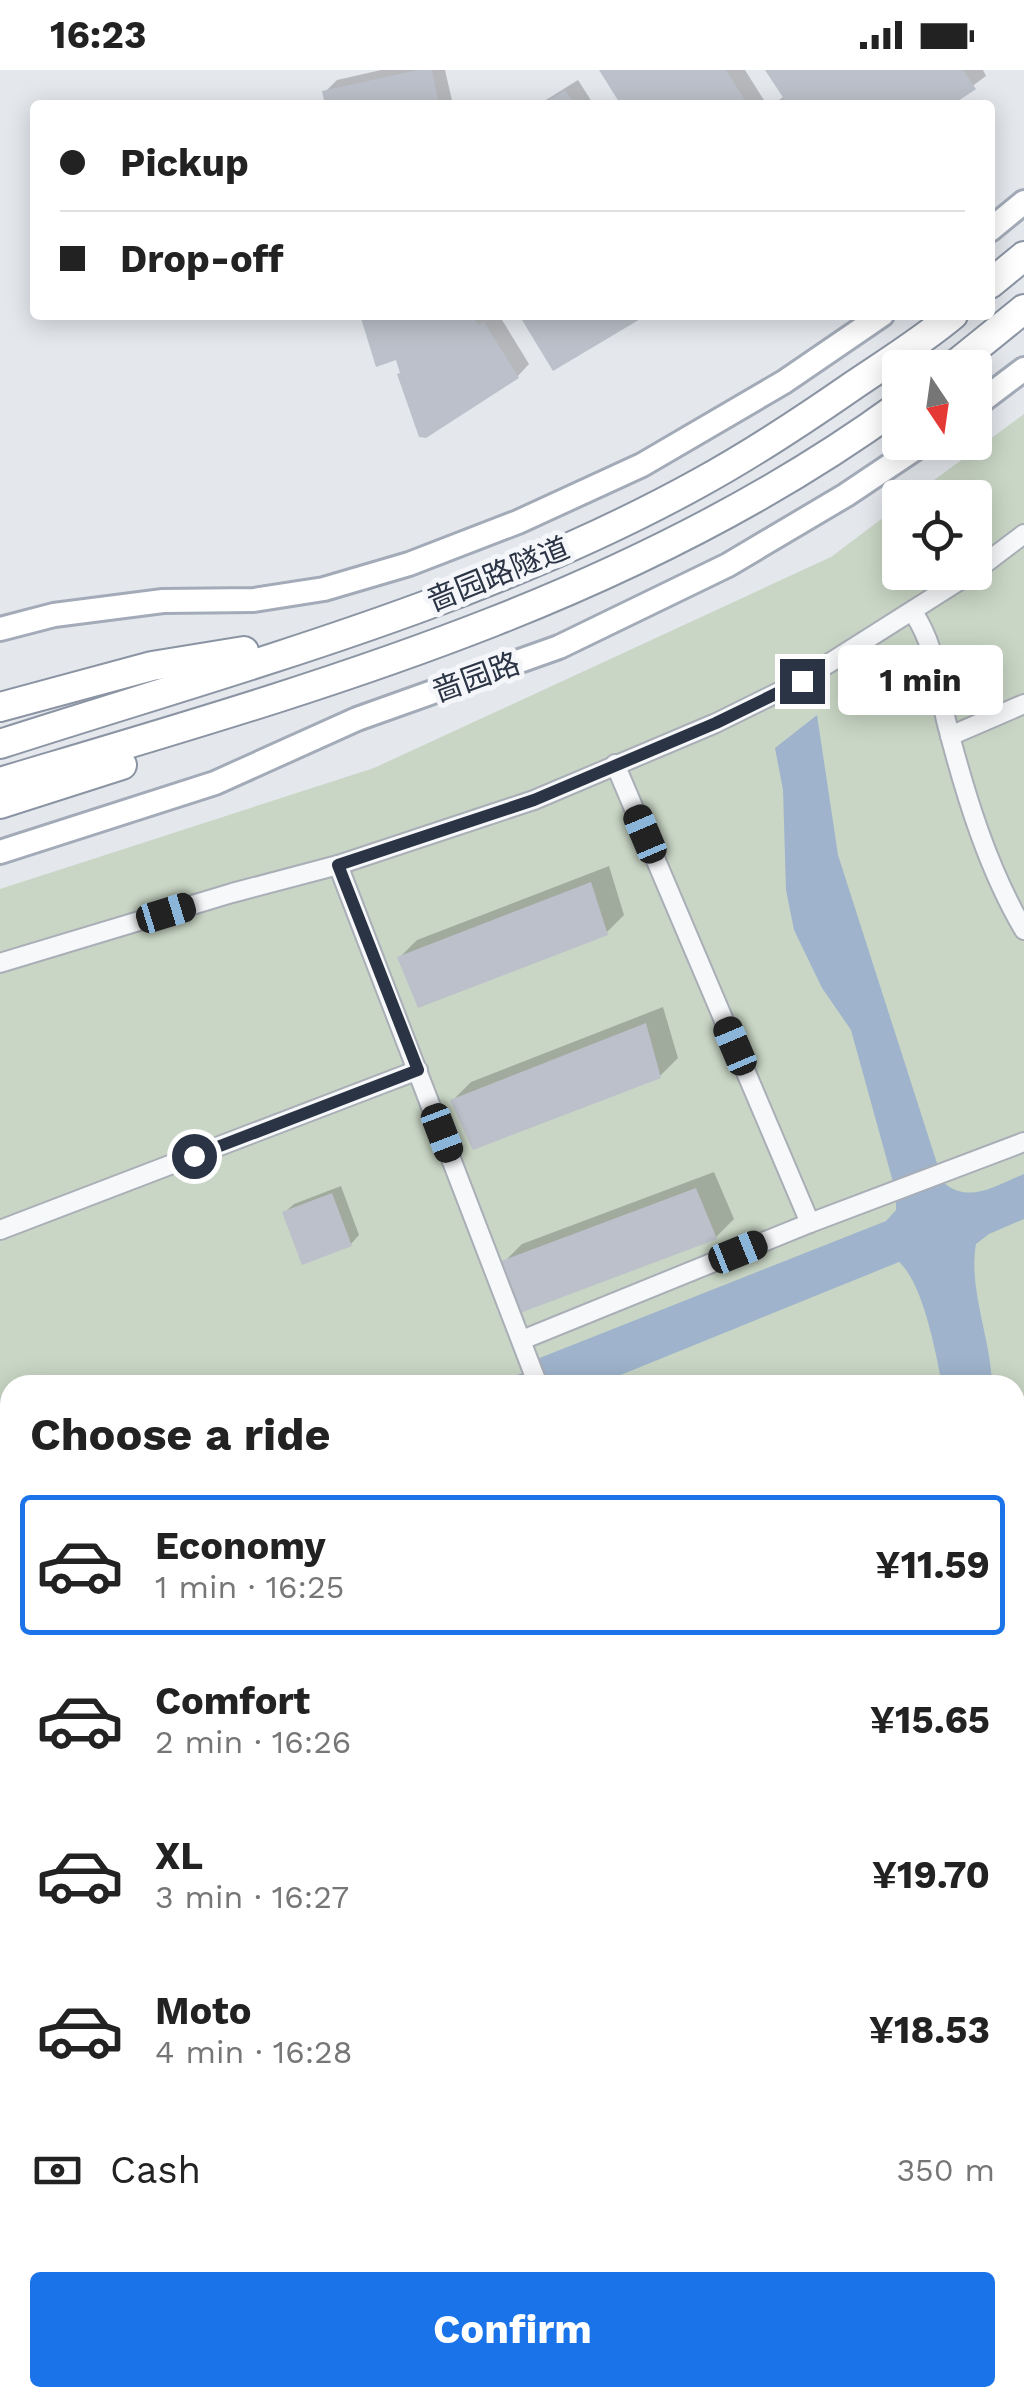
<!DOCTYPE html>
<html lang="en">
<head>
<meta charset="utf-8">
<style>
  :root { --surface:#fff; --page:#f2f2f2; --text:#222; --muted:#767676; --line:#e0e0e0; --accent:#1a73e8 }
  body { margin:0; font-family:"Work Sans","Noto Sans SC",sans-serif; background:var(--page); color:var(--text); height:100vh; display:flex; flex-direction:column; font-size:38px; white-space:nowrap }
  * { box-sizing:border-box; margin:0 }
  p { font-size:32px; color:var(--muted) }
  .icon { flex:none; width:55px; height:55px; fill:none; stroke:currentColor; stroke-width:2; stroke-linecap:round; stroke-linejoin:round }
  .map { position:relative; flex:1; overflow:hidden }
  .details { position:absolute; left:0px; top:1305px; width:1025px; height:1032px; display:flex; flex-direction:column; background:var(--surface); border-radius:30px 30px 0 0; box-shadow:0 5px 25px #0003 }
  .details>* { flex:none }
  .banner { position:absolute; left:30px; top:30px; width:965px; height:220px; border-radius:10px; box-shadow:0 5px 25px #0003; display:grid; align-content:center; height:220px; padding:0 30px; background:var(--surface) }
  .needle { width:65px; rotate:167deg }
  .fabs { position:absolute; left:882px; top:280px; display:grid; gap:20px }
  .fabs a { display:grid; place-items:center; width:110px; height:110px; border-radius:10px; background:var(--surface); box-shadow:0 5px 25px #0003; font-size:50px }
  .end { position:absolute; width:45px; height:45px; margin:-22px; border:12px solid #2b3445; background:#fff; box-shadow:0 0 0 5px #fff }
  .from { border-radius:50% }
  .bubble { position:absolute; height:70px; border-radius:10px; background:var(--surface); box-shadow:0 5px 25px #0003; font-size:32px; font-weight:700; line-height:70px; text-align:center }
  .car { position:absolute; width:30px; height:60px; margin:-30px -15px; border-radius:12px; box-shadow:0 0 8px 2px #0007; background:linear-gradient(#222 24%,#8ab4d8 0 40%,#222 0 76%,#8ab4d8 0 86%,#222 0) }
  .banner b { display:flex; align-items:center; gap:35px; height:95px; font-size:38px }
  .banner b+b { border-top:2px solid var(--line) }
  .banner i { width:25px; height:25px; background:var(--text) }
  ul { padding:0; list-style:none }
  li { display:flex; align-items:center; gap:30px; height:140px; margin:0 20px 15px; padding:0 10px; border:5px solid transparent; border-radius:10px }
  li div { flex:1 }
  li b { display:block; font-size:38px }
  li em { font-style:normal; font-weight:700 }
  li.active { border-color:var(--accent) }
  li>.icon { width:90px; height:90px; stroke-width:1.5 }
  h2 { padding:0 30px; font-size:45px; line-height:120px }
  .pay { display:flex; align-items:center; gap:25px; height:110px; padding:0 30px; font-size:38px }
  .pay p { margin-inline-start:auto }
  .action { display:flex; gap:20px; margin-top:auto; padding:20px 30px }
  .action a { flex:1; height:115px; border-radius:10px; background:var(--accent); color:#fff; font-size:40px; font-weight:700; line-height:115px; text-align:center }
  .status { display:flex; justify-content:space-between; align-items:center; height:70px; padding:0 50px; background:var(--surface); direction:ltr }
  .status svg { height:28px; fill:currentColor }
  .map>svg:first-child { display:block }
  .built { fill:#d2d6de }
  .green { fill:#c9d6c5 }
  .water { fill:#9fb4cc }
  .shadow { fill:#0003 }
  .building { fill:#bbc0ca }
  .lines { fill:none; stroke-linecap:round; stroke-linejoin:round }
  .minor-casing { stroke:#a9aeb7; stroke-width:22 }
  .major-casing { stroke:#a3abb8; stroke-width:28 }
  .highway-casing { stroke:#8b94a3; stroke-width:32 }
  .minor { stroke:#f7f8fa; stroke-width:18 }
  .major { stroke:#fff; stroke-width:22 }
  .highway { stroke:#fff; stroke-width:28 }
  .route { stroke:#2b3445; stroke-width:12 }
  .labels { text-anchor:middle; dominant-baseline:central; stroke-width:10; stroke-linejoin:round; paint-order:stroke }
  .street-label { font-size:30px; fill:#2b3445; stroke:#f4f6f9 }
</style>
</head>
<body>
<div class="status"><b>16:23</b><svg viewBox="0 0 49 12"><path d="M0 12V9h3v3zM5 12V6h3v6zM10 12V3h3v9zM15 12V0h3v12zM26 1h20v11H26zM47 4h2v5h-2z"/></svg></div>
<div class="map">
<svg width="1024" height="2336" viewBox="0 0 1024 2336">
  <rect width="100%" height="100%" fill="#e4e7ec"/>
  <!-- built -->
  <path class="built" d="M1024,2225V2336H747L768,2328H1015V2228Z"/>
  <!-- green -->
  <g class="green">
    <path d="M1024,344V2035L1015,2039V1315H10V2328H259L237,2336H0V819L374,698L831,487L900,435V502H975V428L911,427Z"/>
    <path d="M1024,2154V2225L1015,2228V2157Z"/>
    <path d="M575,2328H768L746,2336H553Z"/>
  </g>
  <!-- water -->
  <g class="water">
    <path d="M817,645L838,785L943,1112C969,1135 996,1115 1024,1104V1149L989,1164L976,1174C968,1220 991,1268 992,1315H942C936,1283 923,1213 899,1192L596,1315H493L539,1296L537,1289L886,1151L896,1140V1123L851,960L822,918L794,860L786,820L783,720L775,678Z"/>
    <path d="M10,1399V1504L0,1508V1402Z"/>
    <path d="M1015,1466L1019,1493L1024,1654L1015,1622Z"/>
  </g>
  <!-- shadow -->
  <g class="shadow">
    <path d="M381,0H445L453,35H328L325,22L337,10Z"/>
    <path d="M602,0H745L767,35H624Z"/>
    <path d="M768,0H983L986,6L947,35H771L785,26Z"/>
    <path d="M578,10L594,35H538Z"/>
    <path d="M362,245H499L529,294L518,306L402,302L397,287Z"/>
    <path d="M609,796L624,845L606,863L400,887L417,870Z"/>
    <path d="M663,937L678,988L660,1006L453,1030L471,1012Z"/>
    <path d="M714,1102L734,1149L716,1167L504,1192L522,1174Z"/>
    <path d="M341,1116L359,1165L351,1174L285,1142L294,1134Z"/>
    <path d="M1024,2300V2336H949L958,2328H1015V2303Z"/>
  </g>
  <!-- building -->
  <g class="building">
    <path d="M418,0H432L439,35H325L322,21Z"/>
    <path d="M599,0H726L748,35H621Z"/>
    <path d="M765,0H963L976,19L952,35H788Z"/>
    <path d="M565,20L575,35H541Z"/>
    <path d="M360,245H472L478,255L484,252L519,308L426,368L419,367L397,304L400,303L396,290L376,297Z"/>
    <path d="M519,245H647L553,301Z"/>
    <path d="M591,812L608,865L418,938L397,887Z"/>
    <path d="M646,953L661,1008L473,1080L450,1030Z"/>
    <path d="M696,1118L717,1169L520,1243L501,1191Z"/>
    <path d="M332,1123L352,1176L302,1195L282,1142Z"/>
    <path d="M1024,1989V2017L1015,2021V1993Z"/>
    <path d="M1024,2309V2336H955L976,2328H1015V2312Z"/>
  </g>
  <g class="lines">
    <defs>
      <g id="minor">
        <path d="M975,501L1024,464"/>
        <path d="M913,542C939,582 936,614 948,658C966,727 988,799 1024,860"/>
        <path d="M950,666L1024,634"/>
        <path d="M615,694L810,1153"/>
        <path d="M338,795L538,1315"/>
        <path d="M0,893L232,823L338,795L534,730L716,653L801,611L973,502"/>
        <path d="M0,1160L418,1000"/>
        <path d="M522,1270L810,1153L1024,1072"/>
        <path d="M1015,1353L1024,1350"/>
        <path d="M0,1746L10,1742"/>
        <path d="M0,1782L10,1799"/>
        <path d="M1015,1954L1024,1951"/>
        <path d="M0,2205L10,2200"/>
        <path d="M33,2336L55,2328"/>
      </g>
      <g id="major">
        <path d="M990,160L1024,132"/>
        <path d="M975,336L1024,299"/>
        <path d="M0,559L54,545L163,531L254,530L324,519L409,494L518,452L642,395L784,312L882,245"/>
        <path d="M0,782L215,713L357,649L559,577L728,495L846,425L925,372"/>
        <path d="M1015,2074L1024,2071"/>
        <path d="M1015,2104L1024,2100"/>
        <path d="M323,2336L345,2328"/>
        <path d="M416,2336L439,2328"/>
      </g>
      <g id="highway">
        <path d="M990,214L1024,186"/>
        <path d="M951,298L1024,239"/>
        <path d="M0,637L152,596L244,581"/>
        <path d="M0,674C236,598 483,533 701,412C754,383 805,349 854,315C888,292 922,271 953,245"/>
        <path d="M0,712C315,618 631,531 900,335"/>
        <path d="M0,734L122,695"/>
      </g>
    </defs>
    <!-- minor casing -->
    <use href="#minor" class="minor-casing"/>
    <!-- major casing -->
    <use href="#major" class="major-casing"/>
    <!-- highway casing -->
    <use href="#highway" class="highway-casing"/>
    <!-- minor -->
    <use href="#minor" class="minor"/>
    <!-- major -->
    <use href="#major" class="major"/>
    <!-- highway -->
    <use href="#highway" class="highway"/>
  </g>
  <g class="lines">
    <!-- route -->
    <path class="route" d="M194,1086L418,1000L338,795L534,730L716,653L802,611"/>
  </g>
  <g class="labels">
    <!-- street labels -->
    <g class="street-label">
      <text transform="translate(498 504) rotate(-22)">啬园路隧道</text>
      <text transform="translate(476 607) rotate(-20)">啬园路</text>
    </g>
  </g>
</svg>
<div class="fabs">
<a><svg class="needle" viewBox="-14 -14 28 28"><path d="M0-13l5 13h-10z" fill="#e53935"/><path d="M0 13l5-13h-10z" fill="#767676"/></svg></a>
<a><svg class="icon" aria-label="locate" viewBox="0 0 24 24"><circle cx="12" cy="12" r="6"/><path d="M12 2v4M12 18v4M2 12h4M18 12h4"/></svg></a>
</div>
<i class="end from" style="left:194px;top:1086px"></i>
<i class="end" style="left:802px;top:611px"></i>
<div class="bubble" style="left:838px;top:575px;width:165px">1 min</div>
<i class="car" style="left:645px;top:764px;rotate:337deg"></i>
<i class="car" style="left:166px;top:843px;rotate:73deg"></i>
<i class="car" style="left:735px;top:976px;rotate:337deg"></i>
<i class="car" style="left:442px;top:1063px;rotate:159deg"></i>
<i class="car" style="left:738px;top:1182px;rotate:68deg"></i>
<div class="banner">
<b><i class="from"></i>Pickup</b>
<b><i></i>Drop-off</b>
</div>
<section class="details">
<h2>Choose a ride</h2>
<ul>
<li class="active"><svg class="icon" aria-label="car" viewBox="0 0 24 24"><path d="M5 17H2v-5l4-1 3-4h7l3 4 3 1v5h-3M9 17h6M6 11h13"/><circle cx="7" cy="17" r="2"/><circle cx="17" cy="17" r="2"/></svg><div><b>Economy</b><p>1 min · 16:25</p></div><em>¥11.59</em></li>
<li><svg class="icon" aria-label="car" viewBox="0 0 24 24"><path d="M5 17H2v-5l4-1 3-4h7l3 4 3 1v5h-3M9 17h6M6 11h13"/><circle cx="7" cy="17" r="2"/><circle cx="17" cy="17" r="2"/></svg><div><b>Comfort</b><p>2 min · 16:26</p></div><em>¥15.65</em></li>
<li><svg class="icon" aria-label="car" viewBox="0 0 24 24"><path d="M5 17H2v-5l4-1 3-4h7l3 4 3 1v5h-3M9 17h6M6 11h13"/><circle cx="7" cy="17" r="2"/><circle cx="17" cy="17" r="2"/></svg><div><b>XL</b><p>3 min · 16:27</p></div><em>¥19.70</em></li>
<li><svg class="icon" aria-label="car" viewBox="0 0 24 24"><path d="M5 17H2v-5l4-1 3-4h7l3 4 3 1v5h-3M9 17h6M6 11h13"/><circle cx="7" cy="17" r="2"/><circle cx="17" cy="17" r="2"/></svg><div><b>Moto</b><p>4 min · 16:28</p></div><em>¥18.53</em></li>
</ul>
<div class="pay"><svg class="icon" aria-label="cash" viewBox="0 0 24 24"><path d="M3 7h18v10H3z"/><circle cx="12" cy="12" r="2"/></svg>Cash<p>350 m</p></div>
<div class="action"><a>Confirm</a></div>
</section>
</div>
</body>
</html>
